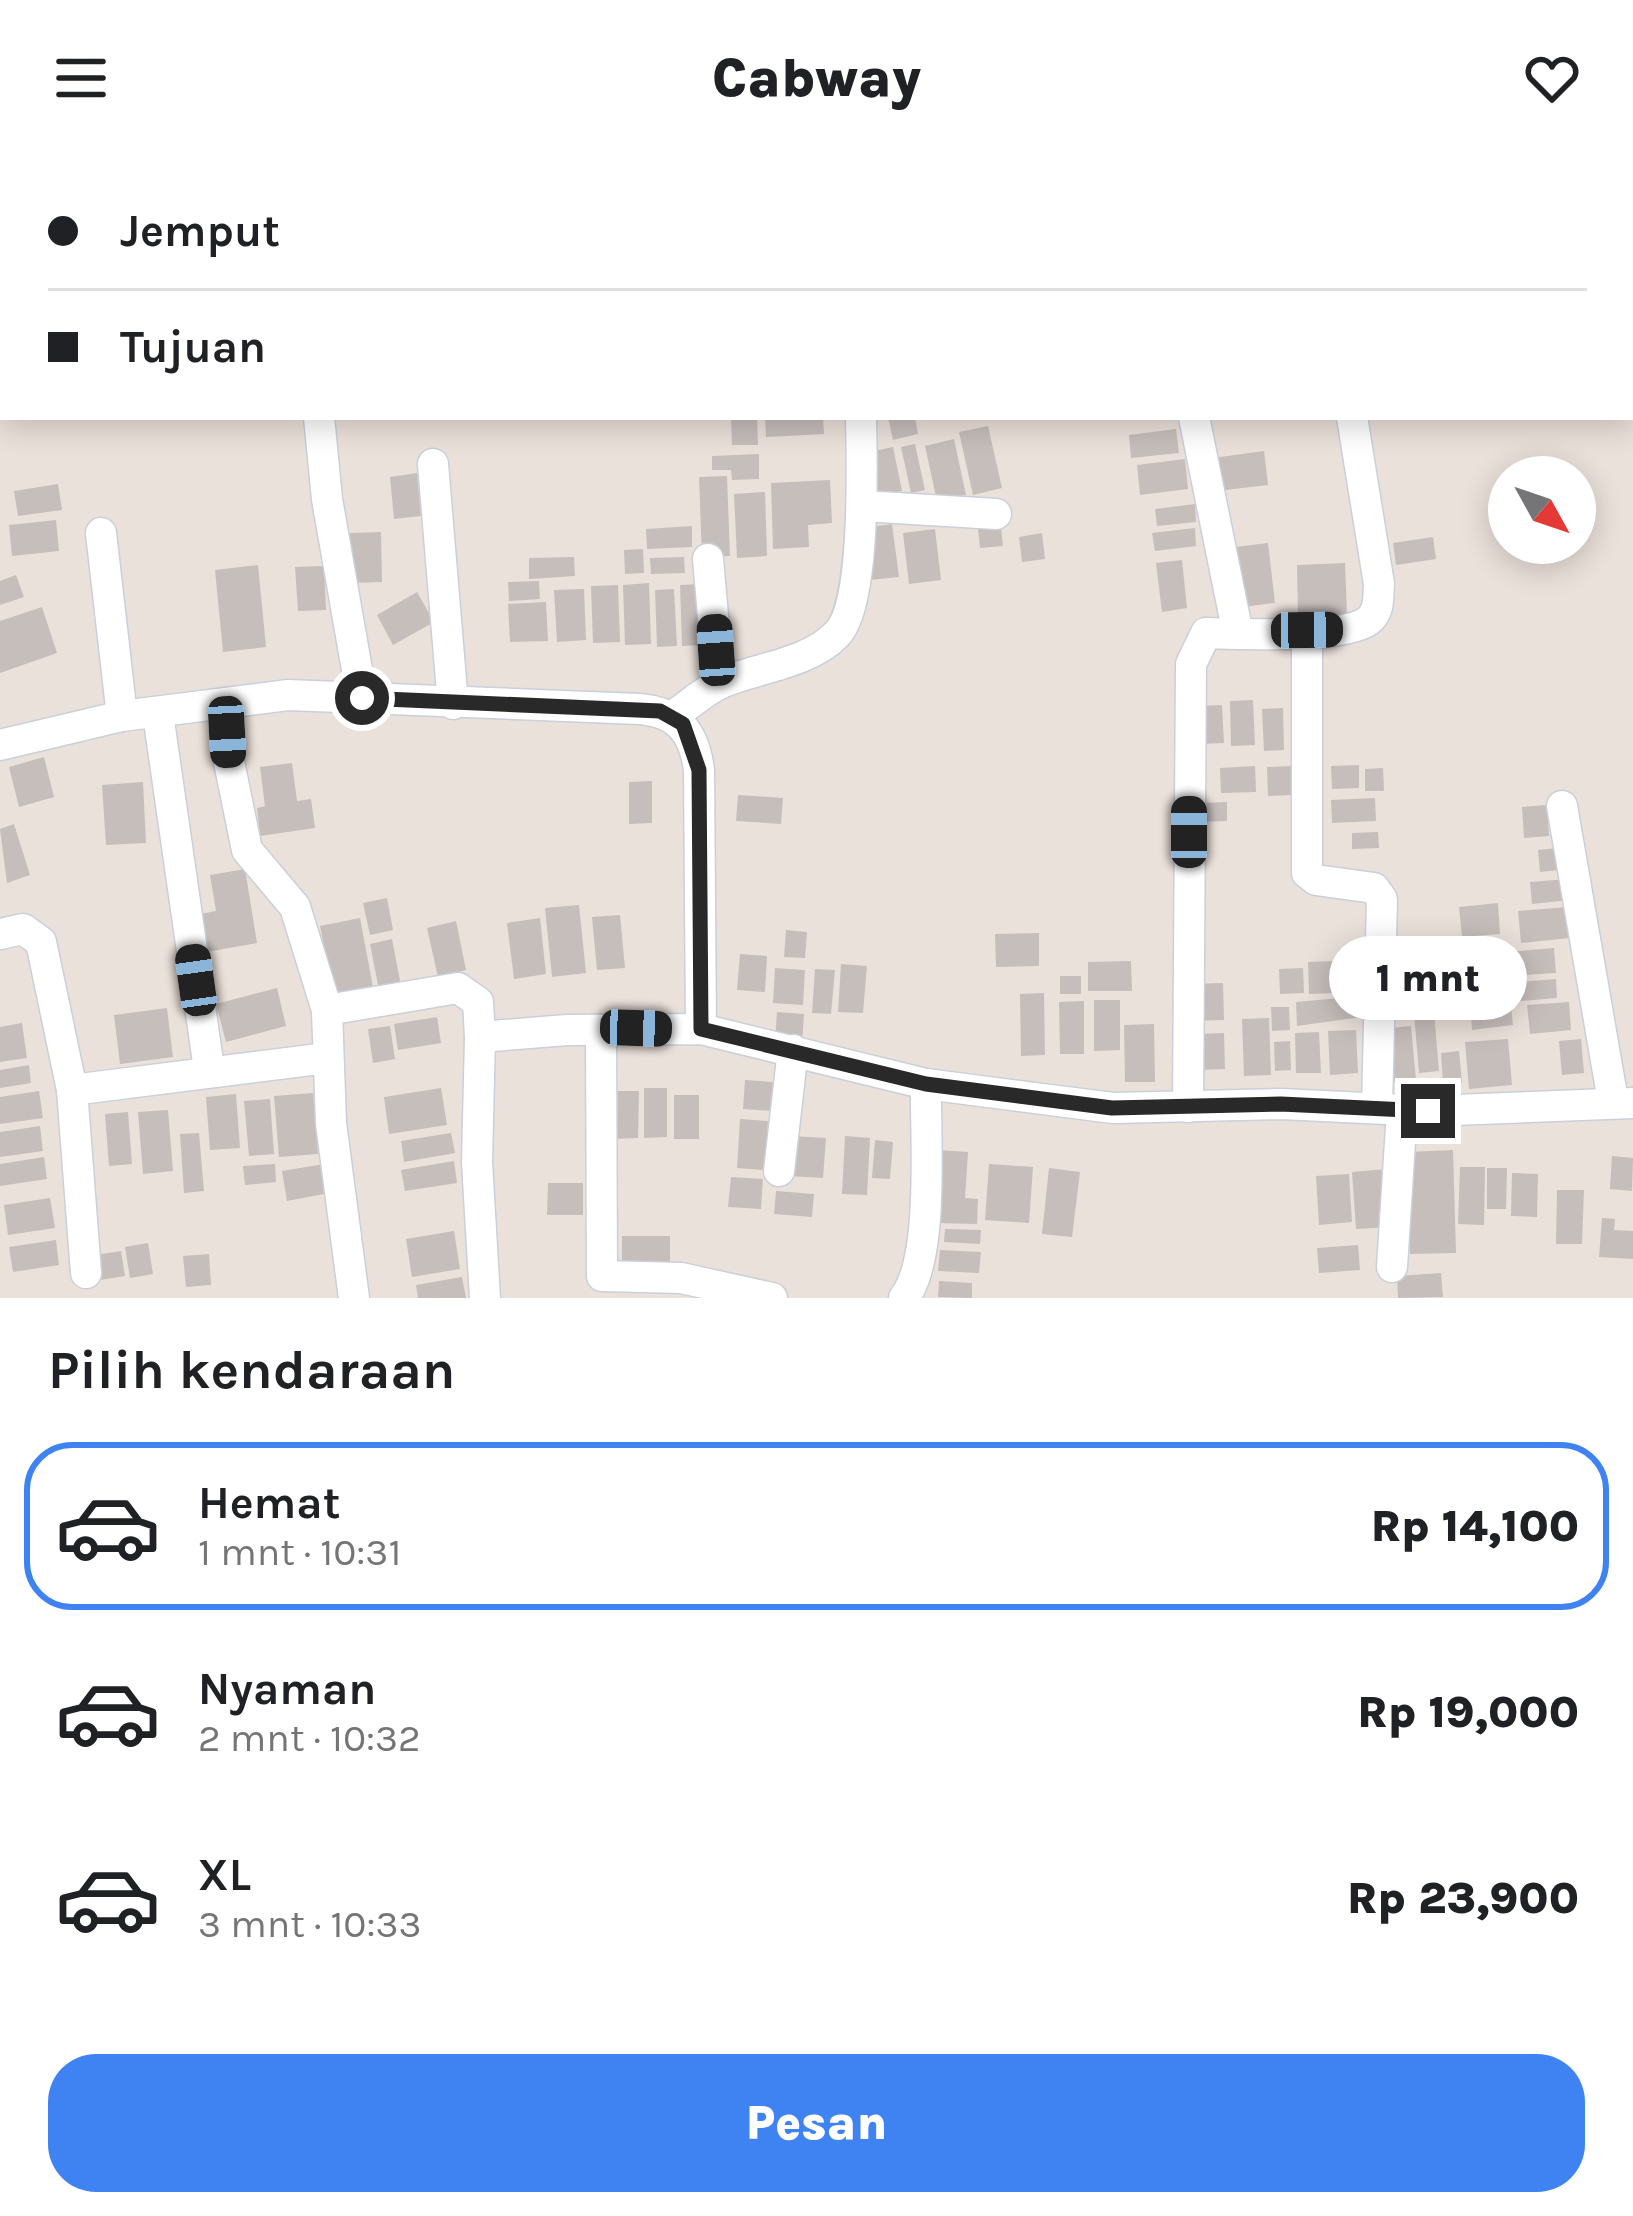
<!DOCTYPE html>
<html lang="id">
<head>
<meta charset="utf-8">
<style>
  :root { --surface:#fff; --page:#f6f6f6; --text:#202124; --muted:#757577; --line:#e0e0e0; --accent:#3f83f3 }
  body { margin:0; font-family:Karla,sans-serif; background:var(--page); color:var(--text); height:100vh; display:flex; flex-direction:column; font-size:45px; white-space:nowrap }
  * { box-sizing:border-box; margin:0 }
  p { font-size:39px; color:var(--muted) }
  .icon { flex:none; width:66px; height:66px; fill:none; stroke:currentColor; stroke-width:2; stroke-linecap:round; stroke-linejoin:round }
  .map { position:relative; height:1142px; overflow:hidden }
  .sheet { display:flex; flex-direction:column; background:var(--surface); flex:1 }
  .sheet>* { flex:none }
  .top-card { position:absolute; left:0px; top:0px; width:1635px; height:264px; box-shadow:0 6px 30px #0003; display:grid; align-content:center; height:264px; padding:0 48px; background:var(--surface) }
  .needle { width:78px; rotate:130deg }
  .controls { position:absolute; left:1488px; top:300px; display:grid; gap:24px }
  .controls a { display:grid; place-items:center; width:108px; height:108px; border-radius:50%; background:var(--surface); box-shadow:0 6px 30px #0003; font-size:60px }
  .end { position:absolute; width:54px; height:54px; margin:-27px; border:15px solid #292929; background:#fff; box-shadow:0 0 0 6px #fff }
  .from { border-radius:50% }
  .bubble { position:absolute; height:84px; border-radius:42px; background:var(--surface); box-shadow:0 6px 30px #0003; font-size:39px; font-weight:800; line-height:84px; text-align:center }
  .car { position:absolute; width:36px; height:72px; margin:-36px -18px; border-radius:15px; box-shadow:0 0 9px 3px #0007; background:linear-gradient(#222 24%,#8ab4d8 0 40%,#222 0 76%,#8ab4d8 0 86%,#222 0) }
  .top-card b { display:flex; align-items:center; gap:42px; height:114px; font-size:45px }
  .top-card b+b { border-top:3px solid var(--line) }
  .top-card i { width:30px; height:30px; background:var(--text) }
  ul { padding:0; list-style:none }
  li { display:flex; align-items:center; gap:36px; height:168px; margin:0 24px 18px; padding:0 24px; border:6px solid transparent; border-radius:48px }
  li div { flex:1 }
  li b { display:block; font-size:45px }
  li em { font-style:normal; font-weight:800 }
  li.on { border-color:var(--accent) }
  li>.icon { width:108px; height:108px; stroke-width:1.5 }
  h2 { padding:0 48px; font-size:54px; line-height:144px }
  .action { display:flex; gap:24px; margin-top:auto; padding:24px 48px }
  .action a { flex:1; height:138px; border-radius:48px; background:var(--accent); color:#fff; font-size:48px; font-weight:800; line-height:138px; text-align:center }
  header { display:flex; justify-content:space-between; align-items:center; height:156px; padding:0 48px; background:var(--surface); font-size:54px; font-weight:800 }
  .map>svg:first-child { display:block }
  .building { fill:#c6bebb }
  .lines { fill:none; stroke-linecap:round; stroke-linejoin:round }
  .minor-casing { stroke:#c9d0da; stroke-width:33 }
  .minor { stroke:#fff; stroke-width:30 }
  .route { stroke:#292929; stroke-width:15 }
</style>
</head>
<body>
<header><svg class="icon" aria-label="menu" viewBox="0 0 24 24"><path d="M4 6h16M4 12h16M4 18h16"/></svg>Cabway<svg class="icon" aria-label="heart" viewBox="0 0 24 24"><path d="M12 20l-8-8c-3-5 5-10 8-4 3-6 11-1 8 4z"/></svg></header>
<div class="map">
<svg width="1633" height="1142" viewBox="0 0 1633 1142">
  <rect width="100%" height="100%" fill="#ebe1db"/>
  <!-- building -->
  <g class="building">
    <path d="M731,261H757L758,289H732Z"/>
    <path d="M765,261H823L824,278L766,281Z"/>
    <path d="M888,261H915L918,278L893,284Z"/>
    <path d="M988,270L1002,332L973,339L959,276Z"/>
    <path d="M1176,273L1179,297L1131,302L1129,279Z"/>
    <path d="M954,283L966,339L937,345L925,290Z"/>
    <path d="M915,288L925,334L911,337L901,291Z"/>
    <path d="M893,291L902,335L879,340L870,296Z"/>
    <path d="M1264,295L1268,329L1217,335L1213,302Z"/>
    <path d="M759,298V323L732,324L731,314H712V300Z"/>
    <path d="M1185,303L1188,333L1140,339L1137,309Z"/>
    <path d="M417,317L421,360L394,363L390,321Z"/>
    <path d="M727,320L730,400L702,401L699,321Z"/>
    <path d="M830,324L832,367L808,369L809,391L773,393L771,327Z"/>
    <path d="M58,328L62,354L18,360L14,335Z"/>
    <path d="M765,336L767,400L737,402L734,338Z"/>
    <path d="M1195,348L1196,366L1157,370L1155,353Z"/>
    <path d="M56,364L59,395L12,400L9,369Z"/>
    <path d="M892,368L899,421L869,424L863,372Z"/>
    <path d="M692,370V391L647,393L646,373Z"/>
    <path d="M1001,371L1003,390L980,392L978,373Z"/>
    <path d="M1195,372L1196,390L1155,395L1152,377Z"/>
    <path d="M935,373L941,424L909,428L903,377Z"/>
    <path d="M381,376L382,426L351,427L350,377Z"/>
    <path d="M1042,377L1045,403L1022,406L1019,381Z"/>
    <path d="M1433,381L1436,403L1396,409L1393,387Z"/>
    <path d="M1268,387L1275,447L1242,451L1235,391Z"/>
    <path d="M643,393L644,417L625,418L624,394Z"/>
    <path d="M574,401L575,420L529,423V402Z"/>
    <path d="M684,401L685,417L651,418L650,402Z"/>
    <path d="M1182,404L1187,452L1162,456L1156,407Z"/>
    <path d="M1345,407L1347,459L1298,461L1297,409Z"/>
    <path d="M258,409L266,491L223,496L215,414Z"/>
    <path d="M324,410L326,454L298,455L295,411Z"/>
    <path d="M16,419L24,441L0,449V425Z"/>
    <path d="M539,425L540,443L509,445L508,426Z"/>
    <path d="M649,427L651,488L625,489L623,429Z"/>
    <path d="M700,428L702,489L682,490L680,429Z"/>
    <path d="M618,429L620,486L593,487L591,430Z"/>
    <path d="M584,433L586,484L557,486L554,434Z"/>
    <path d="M674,433L677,490L657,491L655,434Z"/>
    <path d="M417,436L434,466L393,489L377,459Z"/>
    <path d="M546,446L548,485L510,486L508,448Z"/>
    <path d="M42,451L57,497L0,517V465Z"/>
    <path d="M1253,544L1255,589L1231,590L1230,545Z"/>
    <path d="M1222,549L1224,587L1198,588L1196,550Z"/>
    <path d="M1283,552L1284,594L1264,595L1262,553Z"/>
    <path d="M44,601L54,641L19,651L9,611Z"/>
    <path d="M292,607L297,645L311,643L315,672L260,680L257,652L265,650L260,611Z"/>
    <path d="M1359,609V632L1332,633L1331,610Z"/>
    <path d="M1255,610L1256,636L1221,637L1220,612Z"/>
    <path d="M1291,610L1292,639L1268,640L1267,611Z"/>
    <path d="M1383,612L1384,635H1365V613Z"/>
    <path d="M652,625V667L629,668V626Z"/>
    <path d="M143,626L146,687L106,689L102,629Z"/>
    <path d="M738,639L783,642L781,668L736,665Z"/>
    <path d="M1375,642L1376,665L1332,667L1331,644Z"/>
    <path d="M1227,646V665L1199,666L1198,647Z"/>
    <path d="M1547,649L1549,680L1524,682L1522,651Z"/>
    <path d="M14,668L30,719L7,727L0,673Z"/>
    <path d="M1378,676L1379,692L1352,693V677Z"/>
    <path d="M1567,691L1569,713L1540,716L1538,694Z"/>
    <path d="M245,713L257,787L201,797L195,759L216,755L210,719Z"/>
    <path d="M1568,723L1570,744L1532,748L1530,726Z"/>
    <path d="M387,742L393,774L370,779L363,747Z"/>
    <path d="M1498,747L1500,778L1462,781L1459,751Z"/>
    <path d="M579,749L586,817L552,821L545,752Z"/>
    <path d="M1568,751L1570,782L1521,787L1518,755Z"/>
    <path d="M620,759L625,812L597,814L592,761Z"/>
    <path d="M360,762L373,831L334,839L320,770Z"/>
    <path d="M540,762L546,818L514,823L507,767Z"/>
    <path d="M456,765L466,814L438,821L427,772Z"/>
    <path d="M786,774L807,776L805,802L784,801Z"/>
    <path d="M1039,777V810L996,811L995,778Z"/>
    <path d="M392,783L401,830L379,834L370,788Z"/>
    <path d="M1499,787L1500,804L1464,808L1462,790Z"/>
    <path d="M1554,792L1556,817L1510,820L1508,796Z"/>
    <path d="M740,798L767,800L765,836L737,834Z"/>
    <path d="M1360,804L1361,836L1309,838L1308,806Z"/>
    <path d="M1131,805L1132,835H1088V806Z"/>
    <path d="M841,808L867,810L863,857L838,856Z"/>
    <path d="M775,812L805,814L803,849L773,847Z"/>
    <path d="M1303,812L1304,837L1280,838L1279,813Z"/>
    <path d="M815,813L835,814L831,858L812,857Z"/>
    <path d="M1491,813L1492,830L1451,834L1449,817Z"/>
    <rect x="1060" y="820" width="21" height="18"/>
    <path d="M1556,823L1557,842L1520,845L1519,826Z"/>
    <path d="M1223,827L1224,864L1190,865L1189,828Z"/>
    <path d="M277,832L286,870L226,886L216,848Z"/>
    <path d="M1044,837L1045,899L1021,900L1020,838Z"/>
    <path d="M1362,840V861L1297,870L1296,846Z"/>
    <path d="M1510,840L1513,869L1472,874L1470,844Z"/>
    <path d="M1094,844H1120V894L1094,895Z"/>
    <path d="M1084,845V898H1060L1059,846Z"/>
    <path d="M1569,846L1571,874L1530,878L1527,849Z"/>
    <path d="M1271,851H1289L1290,874L1272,875Z"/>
    <path d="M167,852L173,901L120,908L114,859Z"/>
    <path d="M777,856L804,858L802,888L775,886Z"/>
    <path d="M1434,856L1439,915L1419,917L1414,857Z"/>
    <path d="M437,861L441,887L398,894L394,868Z"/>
    <path d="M1269,862L1271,919L1244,920L1242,863Z"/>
    <path d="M22,867L27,902L0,906V871Z"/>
    <path d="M1154,868L1155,926H1125L1124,869Z"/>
    <path d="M390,870L395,903L373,907L368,873Z"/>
    <path d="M1411,870L1416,924L1386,926L1381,873Z"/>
    <path d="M1356,874L1358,917L1330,919L1328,875Z"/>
    <path d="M1319,876L1321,917H1296L1295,877Z"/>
    <path d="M1224,877L1225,913L1200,914L1198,878Z"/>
    <path d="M1508,883L1512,929L1469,933L1465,886Z"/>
    <path d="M1581,883L1584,917L1562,919L1559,885Z"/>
    <path d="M1290,885L1291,914L1275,915L1274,886Z"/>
    <path d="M1459,895L1462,927L1443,928L1441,897Z"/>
    <path d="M29,909L31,927L0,932V914Z"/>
    <path d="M745,924L773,926L771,955L743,953Z"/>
    <path d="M441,932L447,969L389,978L384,941Z"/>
    <path d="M644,932H667V981L644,982Z"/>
    <path d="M39,935L43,962L0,968V941Z"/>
    <path d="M611,935H639L638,982L611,983Z"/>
    <path d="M313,937L318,998L279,1001L274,940Z"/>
    <path d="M236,938L240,992L210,994L206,941Z"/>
    <rect x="674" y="939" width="25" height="44"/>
    <path d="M270,943L274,998L249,1000L244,945Z"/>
    <path d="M168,954L173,1015L143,1018L138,956Z"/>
    <path d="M128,956L132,1008L109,1010L105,958Z"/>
    <path d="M740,963L768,965L765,1014L737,1012Z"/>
    <path d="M40,970L43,995L0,1001V976Z"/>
    <path d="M199,977L204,1035L184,1037L180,978Z"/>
    <path d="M451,977L455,997L404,1006L401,985Z"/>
    <path d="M792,980L826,982L823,1022L790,1020Z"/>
    <path d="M845,980L870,982L867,1039L842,1038Z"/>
    <path d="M875,984L893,986L890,1023L872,1022Z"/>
    <path d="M938,994L968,996L965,1042L978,1043L977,1068L935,1067Z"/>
    <path d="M1453,994L1456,1097L1410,1098L1407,996Z"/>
    <path d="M1612,1000L1633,1002L1632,1035L1610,1033Z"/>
    <path d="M44,1001L47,1023L0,1030V1008Z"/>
    <path d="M454,1005L457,1027L405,1035L401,1014Z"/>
    <path d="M275,1008L276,1026L245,1029L243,1010Z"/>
    <path d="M324,1008L329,1037L287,1045L282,1015Z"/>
    <path d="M989,1008L1033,1011L1029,1067L985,1064Z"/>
    <path d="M1460,1011H1485L1484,1069L1458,1068Z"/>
    <path d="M1049,1012L1080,1016L1072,1081L1042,1078Z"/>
    <path d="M1487,1012H1507L1506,1053H1487Z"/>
    <path d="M1387,1013L1391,1071L1356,1073L1352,1016Z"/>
    <path d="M1512,1017L1538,1018L1537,1061L1511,1060Z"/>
    <path d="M1349,1018L1352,1066L1319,1069L1316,1020Z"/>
    <path d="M731,1021L763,1023L761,1053L728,1051Z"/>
    <path d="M548,1027H583V1059H547Z"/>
    <path d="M1557,1034H1584L1582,1088H1556Z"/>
    <path d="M776,1035L814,1038L812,1061L774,1058Z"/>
    <path d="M50,1042L55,1072L8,1079L4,1049Z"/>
    <path d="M1602,1062L1615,1063L1614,1074L1633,1075V1103L1599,1101Z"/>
    <path d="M945,1073L981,1074L980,1088L944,1086Z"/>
    <path d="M454,1075L460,1113L412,1121L406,1083Z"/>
    <rect x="622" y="1080" width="48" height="27"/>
    <path d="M56,1084L59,1109L13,1116L9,1091Z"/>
    <path d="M148,1087L153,1118L130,1122L125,1091Z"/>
    <path d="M1358,1089L1360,1114L1319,1117L1317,1092Z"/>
    <path d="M940,1094L981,1096L979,1117L938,1115Z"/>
    <path d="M121,1095L125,1120L100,1124L96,1099Z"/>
    <path d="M209,1098L211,1129L186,1131L183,1100Z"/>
    <path d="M1441,1117L1443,1141L1398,1142L1397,1120Z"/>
    <path d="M462,1121L466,1142H418L416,1129Z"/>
    <path d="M939,1125L972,1127V1142L938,1141Z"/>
  </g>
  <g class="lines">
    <defs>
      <g id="minor">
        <path d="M237,0V3"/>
        <path d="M828,0V3"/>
        <path d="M319,261L327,343L362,542"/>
        <path d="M1194,261L1238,478"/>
        <path d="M433,308L453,548"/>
        <path d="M863,350L996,358"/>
        <path d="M101,377L122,560"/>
        <path d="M708,403L719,528"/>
        <path d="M1307,474V717L1316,724L1374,732L1382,743L1377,952"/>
        <path d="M226,547L229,606L247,694L295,751L327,854"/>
        <path d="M158,558L209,913"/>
        <path d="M673,560C688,550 703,536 719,528C754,512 809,508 837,478C866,449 862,304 861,261"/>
        <path d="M0,589L122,560L288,539L639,553C678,556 694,576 699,614L701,873"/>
        <path d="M1562,650L1613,945"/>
        <path d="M0,778L23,773L41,786L72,934"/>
        <path d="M601,874L602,1120L681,1122L772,1142"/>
        <path d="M480,881L477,1006L485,1142"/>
        <path d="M1188,951L1191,508L1206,477C1238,478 1347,483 1369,464C1380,455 1378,441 1379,428L1352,261"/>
        <path d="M779,1015L793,894"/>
        <path d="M1392,1111L1402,955"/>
        <path d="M86,1117L72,934L327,902"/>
        <path d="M354,1142L331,967L327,854L458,832L478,846L480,881L567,874L701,873L926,928L1113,952L1281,948L1428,955L1633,947"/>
        <path d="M904,1142C935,1102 925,980 926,928"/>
      </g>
    </defs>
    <!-- minor casing -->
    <use href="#minor" class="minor-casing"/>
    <!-- minor -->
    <use href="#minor" class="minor"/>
  </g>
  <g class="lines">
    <!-- route -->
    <path class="route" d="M362,542L660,555L683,568L699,614L701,873L926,928L1112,952L1281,948L1428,955"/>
  </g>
</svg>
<div class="controls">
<a><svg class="needle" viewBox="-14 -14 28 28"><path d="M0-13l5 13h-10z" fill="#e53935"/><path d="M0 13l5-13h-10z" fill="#757577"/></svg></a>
</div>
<i class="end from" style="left:362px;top:542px"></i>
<i class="end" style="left:1428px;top:955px"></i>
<div class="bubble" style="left:1329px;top:780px;width:198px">1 mnt</div>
<i class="car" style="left:1307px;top:474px;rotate:89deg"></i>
<i class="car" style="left:716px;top:494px;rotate:356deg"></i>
<i class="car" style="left:227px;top:576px;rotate:177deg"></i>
<i class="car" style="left:1189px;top:676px;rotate:0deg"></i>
<i class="car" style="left:196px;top:824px;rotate:352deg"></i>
<i class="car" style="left:636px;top:872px;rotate:92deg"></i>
<div class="top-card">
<b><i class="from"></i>Jemput</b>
<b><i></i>Tujuan</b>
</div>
</div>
<section class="sheet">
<h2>Pilih kendaraan</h2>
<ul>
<li class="on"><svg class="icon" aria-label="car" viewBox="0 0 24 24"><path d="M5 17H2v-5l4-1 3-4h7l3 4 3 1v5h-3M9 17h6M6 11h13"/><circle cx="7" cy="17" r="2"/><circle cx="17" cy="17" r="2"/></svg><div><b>Hemat</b><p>1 mnt · 10:31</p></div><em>Rp 14,100</em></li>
<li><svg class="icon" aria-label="car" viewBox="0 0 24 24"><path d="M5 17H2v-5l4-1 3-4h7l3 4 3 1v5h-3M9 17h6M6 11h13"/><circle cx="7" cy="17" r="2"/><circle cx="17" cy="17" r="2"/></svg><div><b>Nyaman</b><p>2 mnt · 10:32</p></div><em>Rp 19,000</em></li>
<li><svg class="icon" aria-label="car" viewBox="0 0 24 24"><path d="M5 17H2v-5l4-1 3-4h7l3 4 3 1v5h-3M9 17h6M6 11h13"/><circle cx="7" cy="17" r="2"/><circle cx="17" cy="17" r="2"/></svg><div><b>XL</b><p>3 mnt · 10:33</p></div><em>Rp 23,900</em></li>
</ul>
<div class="action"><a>Pesan</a></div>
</section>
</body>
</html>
